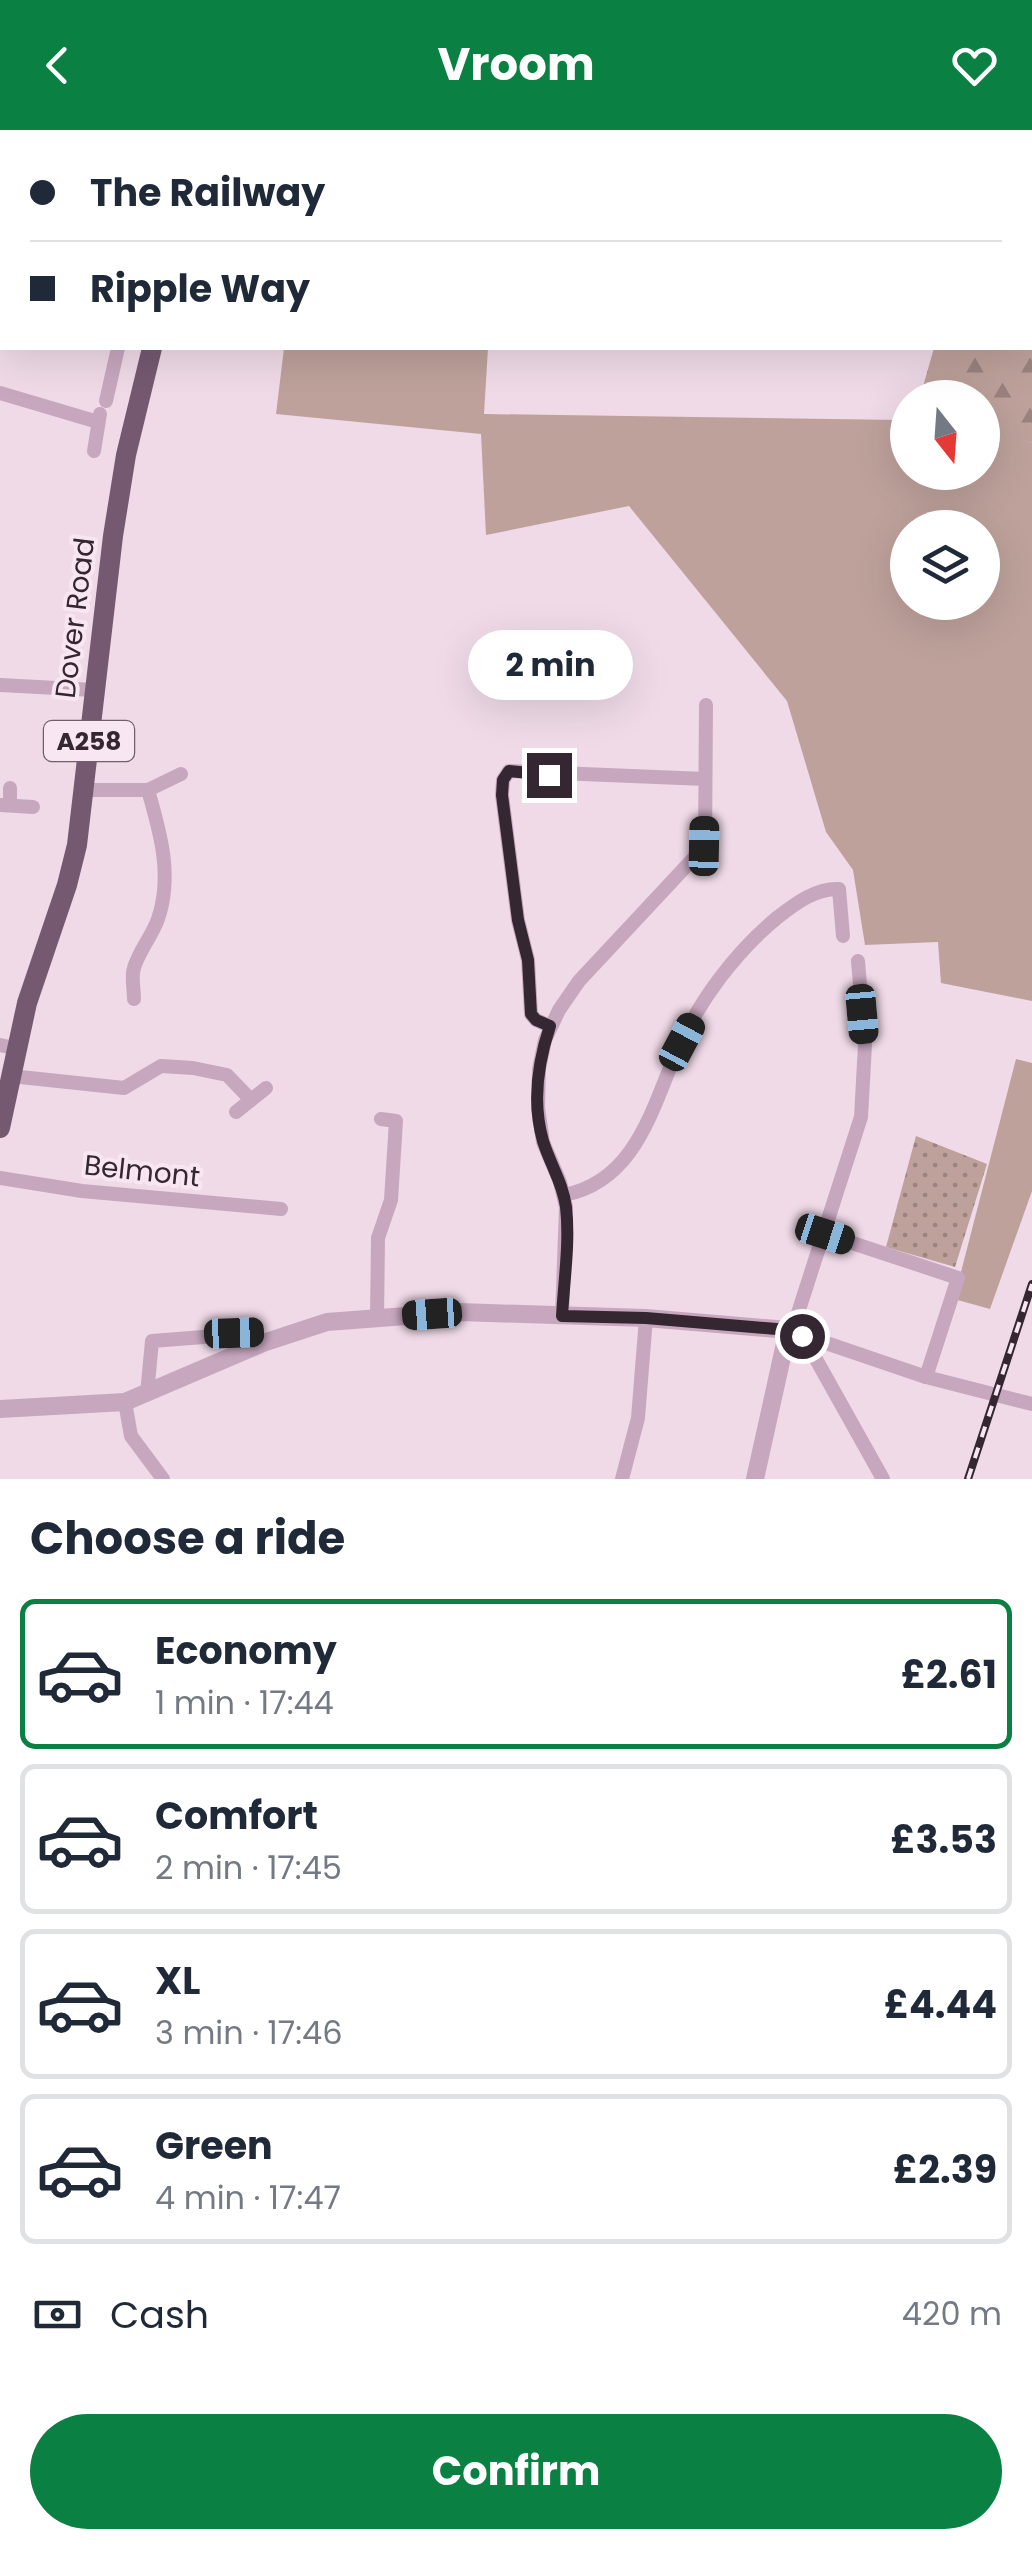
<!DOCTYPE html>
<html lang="en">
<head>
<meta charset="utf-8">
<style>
  :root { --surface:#fff; --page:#f6f6f7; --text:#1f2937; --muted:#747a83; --line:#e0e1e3; --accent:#0b8043 }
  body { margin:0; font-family:Poppins,sans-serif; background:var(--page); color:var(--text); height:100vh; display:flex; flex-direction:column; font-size:38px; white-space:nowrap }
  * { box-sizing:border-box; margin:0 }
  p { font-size:32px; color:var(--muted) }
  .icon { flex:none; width:55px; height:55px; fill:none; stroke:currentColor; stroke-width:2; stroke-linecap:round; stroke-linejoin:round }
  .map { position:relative; height:1349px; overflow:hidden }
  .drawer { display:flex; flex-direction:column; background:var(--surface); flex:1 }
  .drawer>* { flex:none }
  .hud { position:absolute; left:0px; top:0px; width:1032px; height:220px; box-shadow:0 10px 40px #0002; display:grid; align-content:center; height:220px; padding:0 30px; background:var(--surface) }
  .needle { width:65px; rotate:163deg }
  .controls { position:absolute; left:890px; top:250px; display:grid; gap:20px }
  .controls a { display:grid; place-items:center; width:110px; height:110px; border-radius:50%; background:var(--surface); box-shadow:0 10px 40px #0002; font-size:50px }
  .end { position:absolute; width:45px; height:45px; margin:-22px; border:12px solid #342732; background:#fff; box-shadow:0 0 0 5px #fff }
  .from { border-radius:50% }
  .bubble { position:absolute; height:70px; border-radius:35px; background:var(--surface); box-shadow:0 10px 40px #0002; font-size:32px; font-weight:700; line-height:70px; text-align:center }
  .car { position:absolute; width:30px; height:60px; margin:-30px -15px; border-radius:12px; box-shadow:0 0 8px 2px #0007; background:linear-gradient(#222 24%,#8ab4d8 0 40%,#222 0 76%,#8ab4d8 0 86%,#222 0) }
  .hud b { display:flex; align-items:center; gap:35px; height:95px; font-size:38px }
  .hud b+b { border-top:2px solid var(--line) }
  .hud i { width:25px; height:25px; background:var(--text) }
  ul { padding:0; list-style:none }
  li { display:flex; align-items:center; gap:30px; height:150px; margin:0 20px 15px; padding:0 10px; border:5px solid var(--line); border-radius:15px }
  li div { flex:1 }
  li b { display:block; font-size:38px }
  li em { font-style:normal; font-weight:700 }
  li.active { border-color:var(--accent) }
  li>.icon { width:90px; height:90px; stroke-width:1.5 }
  h2 { padding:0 30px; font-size:45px; line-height:120px }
  .pay { display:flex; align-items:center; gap:25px; height:110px; padding:0 30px; font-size:38px }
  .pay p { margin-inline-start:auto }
  .cta { display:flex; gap:20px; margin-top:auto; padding:20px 30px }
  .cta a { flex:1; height:115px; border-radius:60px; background:var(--accent); color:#fff; font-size:40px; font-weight:700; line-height:115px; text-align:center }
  header { display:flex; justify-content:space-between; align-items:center; height:130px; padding:0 30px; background:var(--accent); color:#fff; font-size:45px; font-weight:700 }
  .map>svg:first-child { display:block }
  .green { fill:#bea19b; fill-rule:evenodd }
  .forest { fill:url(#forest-firs) }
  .garden { fill:url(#garden-dots) }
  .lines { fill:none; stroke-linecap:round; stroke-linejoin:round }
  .minor { stroke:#c7a7be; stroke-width:14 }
  .tertiary { stroke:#c7a7be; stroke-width:18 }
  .primary { stroke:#755971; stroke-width:20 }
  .rail-casing { stroke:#342732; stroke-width:8 }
  .rail { stroke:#f8e6f2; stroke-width:4; stroke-dasharray:11; stroke-linecap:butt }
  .route { stroke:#342732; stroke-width:12 }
  .labels { text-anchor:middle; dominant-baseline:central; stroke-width:8; stroke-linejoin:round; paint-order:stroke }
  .shield { fill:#f8e6f2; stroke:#6f606c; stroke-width:2.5 }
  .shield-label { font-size:25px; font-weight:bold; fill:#342732 }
  .street-label { font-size:28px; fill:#342732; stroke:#f8e6f2 }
</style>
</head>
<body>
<header><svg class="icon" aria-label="back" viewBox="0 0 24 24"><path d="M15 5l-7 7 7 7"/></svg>Vroom<svg class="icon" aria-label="heart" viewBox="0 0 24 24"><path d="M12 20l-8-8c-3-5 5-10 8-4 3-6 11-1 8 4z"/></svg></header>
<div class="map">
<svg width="1032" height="1349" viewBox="0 0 1032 1349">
  <defs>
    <pattern id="forest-firs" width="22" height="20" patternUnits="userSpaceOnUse" patternTransform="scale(2.5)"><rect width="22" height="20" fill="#bea19b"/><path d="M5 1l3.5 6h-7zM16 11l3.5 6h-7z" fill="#9b837f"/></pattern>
    <pattern id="garden-dots" width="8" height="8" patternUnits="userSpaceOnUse" patternTransform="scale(2.5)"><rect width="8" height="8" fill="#bea19b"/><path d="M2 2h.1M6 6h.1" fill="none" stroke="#9b837f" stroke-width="1.8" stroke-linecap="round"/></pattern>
  </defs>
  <rect width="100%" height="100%" fill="#f0dae8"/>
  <!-- green -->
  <g class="green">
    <path d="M284,218H488L484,284L900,290L907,305L908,342H982L983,297L986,296L1032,313V871L941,853L938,812L865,815L853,740L826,702L787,571L629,376L486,405L481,304L276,284ZM908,398H982V472H908Z"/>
    <path d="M1016,929L1032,933V1061L990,1179L954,1169Z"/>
  </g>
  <!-- forest -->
  <path class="forest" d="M1030,57L1032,74V313L983,297L982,268L920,267L934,218H1030Z"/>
  <!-- garden -->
  <path class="garden" d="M916,1006L987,1034L955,1137L886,1117Z"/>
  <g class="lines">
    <!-- minor -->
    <g class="minor">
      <path d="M17,2V0"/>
      <path d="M0,123H2"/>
      <path d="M0,263L98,292"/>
      <path d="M106,271L118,218"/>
      <path d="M94,321L100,284"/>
      <path d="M0,555L94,560"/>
      <path d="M10,658V675"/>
      <path d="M84,660H148L181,644"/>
      <path d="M0,675L33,677"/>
      <path d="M858,831L865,915L861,987L798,1183L788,1200L926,1247L1032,1274"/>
      <path d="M134,869C134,859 131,846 134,838C139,821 152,806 158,789C173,745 160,702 148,660"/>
      <path d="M550,896L536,890L531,884L528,830L518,790L502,665L503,650L509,641L705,649"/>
      <path d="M0,915L15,918"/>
      <path d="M11,946L124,958L161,936L193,938L227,945L251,970"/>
      <path d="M236,982L266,958"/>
      <path d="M0,1048L82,1061L281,1079"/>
      <path d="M564,1065C636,1051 652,978 677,921C698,872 736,821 778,787C796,773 816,758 839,759L843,806"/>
      <path d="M825,1104L958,1148L926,1247"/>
      <path d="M562,1186L566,1077L560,1052L543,1012L538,977L539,939L545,910L559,880L579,851L705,716L706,575"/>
      <path d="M377,1188L378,1108L391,1070L396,991L381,989"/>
      <path d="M803,1206L883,1349"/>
      <path d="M147,1264L152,1211L255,1203L263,1213"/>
      <path d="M125,1272L131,1306L163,1349"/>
      <path d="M622,1349L638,1288L646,1188"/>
    </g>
    <!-- tertiary -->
    <path class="tertiary" d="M0,1279L125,1272L263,1213L327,1192L459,1182L646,1188L788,1200L755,1349"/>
    <!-- primary -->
    <g class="primary">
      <path d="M193,2V0"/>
      <path d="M0,998L27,873L67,755L77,715L113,406L126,325L152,218"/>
    </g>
    <defs>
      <path id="rail" d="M968,1349L1032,1154"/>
    </defs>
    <!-- rail casing -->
    <use href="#rail" class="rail-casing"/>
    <!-- rail -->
    <use href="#rail" class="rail"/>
  </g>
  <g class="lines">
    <!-- route -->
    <path class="route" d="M549,645L509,641L503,650L502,665L518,790L528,830L531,884L536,890L550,896C538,932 532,973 543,1011C550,1034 563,1053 566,1077C570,1112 564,1150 562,1186L646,1188L788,1200L802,1206"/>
  </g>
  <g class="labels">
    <!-- shield labels -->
    <rect class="shield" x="44" y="591" width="90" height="40" rx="8"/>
    <g class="shield-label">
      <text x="89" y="611">A258</text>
    </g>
    <!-- street labels -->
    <g class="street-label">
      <text transform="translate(75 488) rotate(-83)">Dover Road</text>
      <text transform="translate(142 1041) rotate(6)">Belmont</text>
    </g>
  </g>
</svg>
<div class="controls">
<a><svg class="needle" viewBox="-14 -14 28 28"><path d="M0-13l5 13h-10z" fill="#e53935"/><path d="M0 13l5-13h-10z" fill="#747a83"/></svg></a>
<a><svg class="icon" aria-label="layers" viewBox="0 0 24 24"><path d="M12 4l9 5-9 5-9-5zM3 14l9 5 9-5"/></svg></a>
</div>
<i class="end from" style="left:802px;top:1206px"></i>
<i class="end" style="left:549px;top:645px"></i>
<div class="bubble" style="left:468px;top:500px;width:165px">2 min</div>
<i class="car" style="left:704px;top:716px;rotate:1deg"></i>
<i class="car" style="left:862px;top:884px;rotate:175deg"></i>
<i class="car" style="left:682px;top:912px;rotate:28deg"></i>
<i class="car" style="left:825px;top:1104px;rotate:108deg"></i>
<i class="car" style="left:432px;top:1184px;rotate:266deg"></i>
<i class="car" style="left:234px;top:1203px;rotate:88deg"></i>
<div class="hud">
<b><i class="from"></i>The Railway</b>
<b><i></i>Ripple Way</b>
</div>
</div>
<section class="drawer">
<h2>Choose a ride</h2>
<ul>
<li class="active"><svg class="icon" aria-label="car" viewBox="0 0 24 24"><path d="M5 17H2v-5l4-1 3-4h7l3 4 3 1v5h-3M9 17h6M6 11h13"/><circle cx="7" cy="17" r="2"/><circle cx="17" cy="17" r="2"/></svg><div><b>Economy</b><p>1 min · 17:44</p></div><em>£2.61</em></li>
<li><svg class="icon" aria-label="car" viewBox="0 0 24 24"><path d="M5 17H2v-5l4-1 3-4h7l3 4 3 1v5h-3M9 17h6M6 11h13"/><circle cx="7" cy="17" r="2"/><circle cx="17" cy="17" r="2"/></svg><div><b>Comfort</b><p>2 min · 17:45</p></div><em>£3.53</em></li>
<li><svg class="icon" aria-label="car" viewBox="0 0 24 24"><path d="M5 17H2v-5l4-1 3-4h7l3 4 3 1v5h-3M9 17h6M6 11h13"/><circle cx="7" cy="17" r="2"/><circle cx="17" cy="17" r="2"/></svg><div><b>XL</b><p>3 min · 17:46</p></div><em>£4.44</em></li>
<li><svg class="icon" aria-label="car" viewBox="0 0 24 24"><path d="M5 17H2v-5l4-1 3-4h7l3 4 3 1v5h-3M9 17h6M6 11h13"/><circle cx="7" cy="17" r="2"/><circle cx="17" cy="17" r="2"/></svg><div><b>Green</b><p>4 min · 17:47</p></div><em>£2.39</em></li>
</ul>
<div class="pay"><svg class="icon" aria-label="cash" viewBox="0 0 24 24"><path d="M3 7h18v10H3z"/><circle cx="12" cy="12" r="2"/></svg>Cash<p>420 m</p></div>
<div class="cta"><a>Confirm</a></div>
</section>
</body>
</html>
